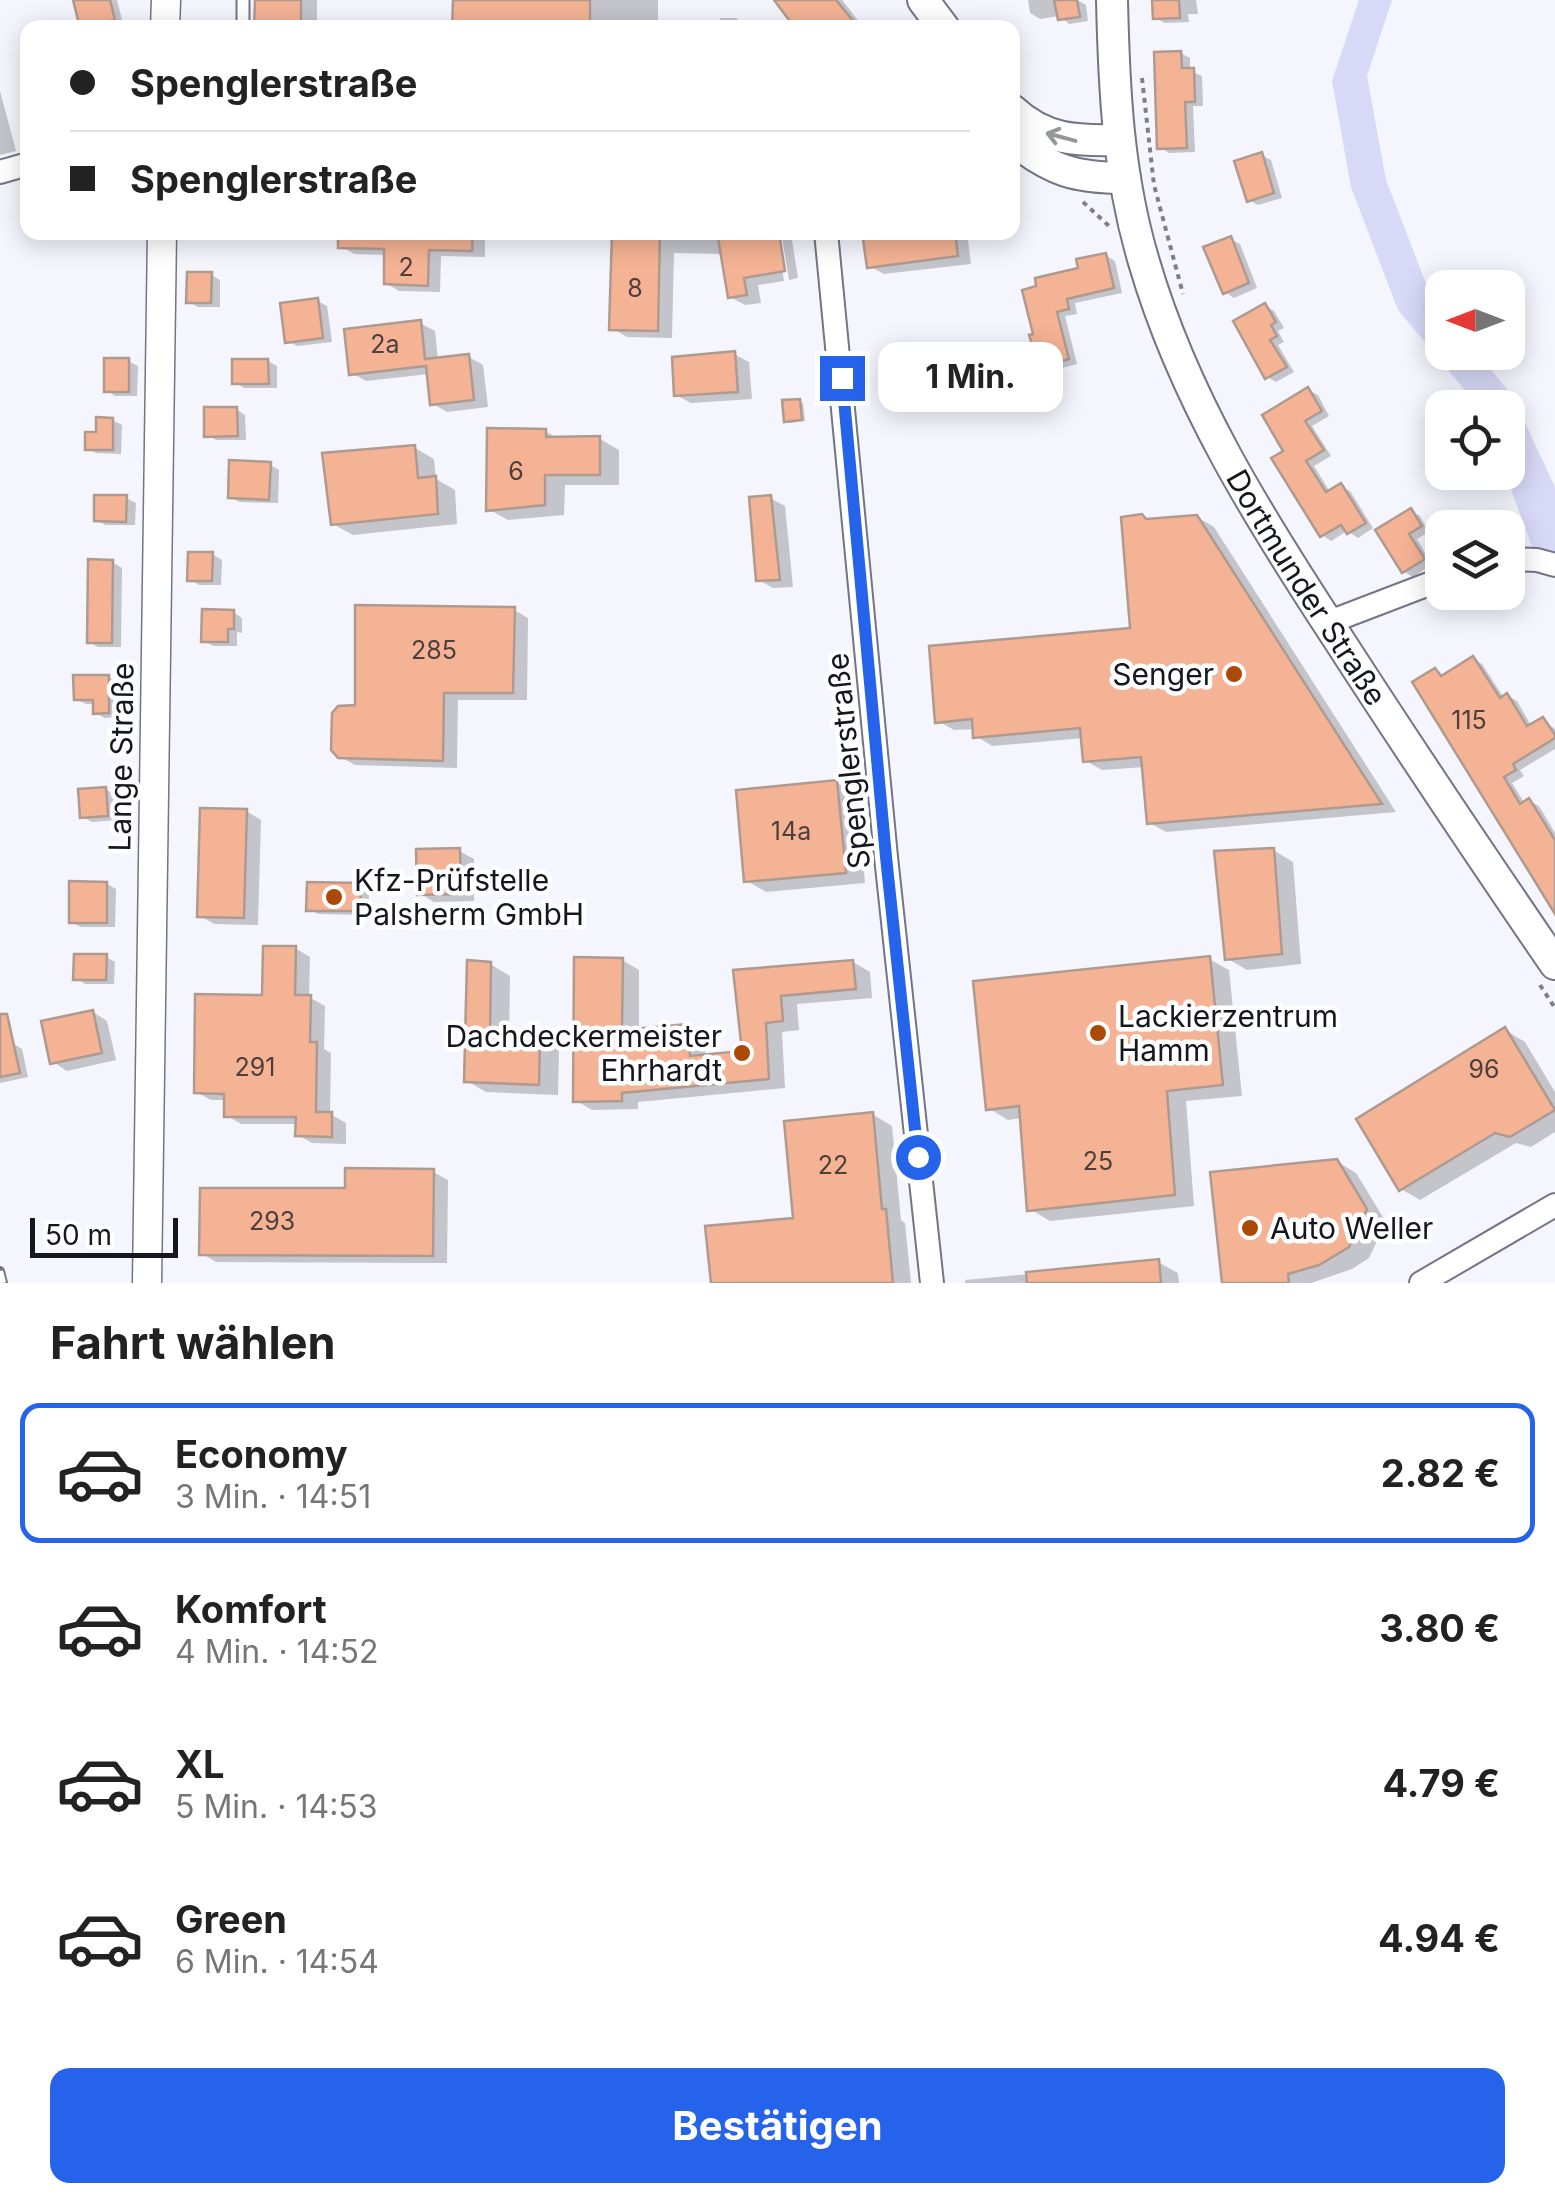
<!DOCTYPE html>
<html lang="de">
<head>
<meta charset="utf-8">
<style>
  :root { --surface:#fff; --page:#f6f6f6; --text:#222; --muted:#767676; --line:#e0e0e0; --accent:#2563eb }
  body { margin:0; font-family:Inter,sans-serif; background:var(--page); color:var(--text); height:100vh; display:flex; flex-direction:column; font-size:38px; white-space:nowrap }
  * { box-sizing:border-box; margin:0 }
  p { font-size:32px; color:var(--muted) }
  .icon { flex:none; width:55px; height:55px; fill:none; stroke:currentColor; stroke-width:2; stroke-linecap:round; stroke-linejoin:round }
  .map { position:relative; height:1283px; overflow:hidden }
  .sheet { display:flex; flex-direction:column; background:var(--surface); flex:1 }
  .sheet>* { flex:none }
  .guide { position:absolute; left:20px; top:20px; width:1000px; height:220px; border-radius:20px; box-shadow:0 5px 25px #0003; display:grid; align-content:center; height:220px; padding:0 50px; background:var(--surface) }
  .needle { width:65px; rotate:270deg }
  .controls { position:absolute; left:1425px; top:270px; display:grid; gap:20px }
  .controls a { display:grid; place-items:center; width:100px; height:100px; border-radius:20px; background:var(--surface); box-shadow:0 5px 25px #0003; font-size:50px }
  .scale { position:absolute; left:30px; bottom:25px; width:148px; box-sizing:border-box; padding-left:10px; border:5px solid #16171e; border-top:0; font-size:28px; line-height:35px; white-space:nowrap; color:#16171e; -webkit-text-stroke:8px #fff; paint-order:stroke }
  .end { position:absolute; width:45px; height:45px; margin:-22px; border:12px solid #2563eb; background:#fff; box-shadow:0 0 0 5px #fff }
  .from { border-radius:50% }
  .bubble { position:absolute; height:70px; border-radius:20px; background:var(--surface); box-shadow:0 5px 25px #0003; font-size:32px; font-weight:700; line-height:70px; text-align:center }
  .guide b { display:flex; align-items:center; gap:35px; height:95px; font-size:38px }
  .guide b+b { border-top:2px solid var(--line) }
  .guide i { width:25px; height:25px; background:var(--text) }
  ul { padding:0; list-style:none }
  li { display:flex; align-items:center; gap:30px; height:140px; margin:0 20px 15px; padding:0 30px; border:5px solid transparent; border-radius:20px }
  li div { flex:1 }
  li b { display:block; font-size:38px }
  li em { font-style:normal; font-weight:700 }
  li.on { border-color:var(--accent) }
  li>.icon { width:90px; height:90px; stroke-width:1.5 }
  h2 { padding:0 50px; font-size:45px; line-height:120px }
  .action { display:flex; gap:20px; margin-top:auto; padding:20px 50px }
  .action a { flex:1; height:115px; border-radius:20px; background:var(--accent); color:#fff; font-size:40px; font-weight:700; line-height:115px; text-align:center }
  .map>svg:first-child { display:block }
  .green { fill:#d7d9f7 }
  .shadow { fill:#0003 }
  .building { fill:#f4b394; stroke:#af9a90; stroke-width:2.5 }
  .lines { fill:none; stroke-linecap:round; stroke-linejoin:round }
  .service-casing { stroke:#737486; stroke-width:15 }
  .minor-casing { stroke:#737486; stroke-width:26 }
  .tertiary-casing { stroke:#737486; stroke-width:31 }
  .secondary-casing { stroke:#737486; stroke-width:34 }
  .path { stroke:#7e7f87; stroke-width:4; stroke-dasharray:5 5; stroke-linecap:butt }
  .service { stroke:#fff; stroke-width:11 }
  .minor { stroke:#fff; stroke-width:22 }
  .tertiary { stroke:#fff; stroke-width:28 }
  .secondary { stroke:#fff; stroke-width:30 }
  .rail-casing { stroke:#77777f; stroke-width:10 }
  .rail { stroke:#fff; stroke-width:6; stroke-dasharray:19; stroke-linecap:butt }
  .oneway { stroke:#96979a }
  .route { stroke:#2563eb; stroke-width:12 }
  .poi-dot { fill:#ab4a07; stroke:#fff; stroke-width:4 }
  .labels { text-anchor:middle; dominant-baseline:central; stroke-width:9; stroke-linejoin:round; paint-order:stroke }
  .number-label { font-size:25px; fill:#4e3e3c }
  .street-label { font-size:30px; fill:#16171e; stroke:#fff }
  .poi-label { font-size:30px; fill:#16171e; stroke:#fff; text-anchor:start }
</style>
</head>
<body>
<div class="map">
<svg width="1555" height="1283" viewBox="0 0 1555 1283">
  <rect width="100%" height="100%" fill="#f5f5fe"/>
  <!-- green -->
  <path class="green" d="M1359,0H1392L1367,76L1386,180L1432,299L1442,311V352L1477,353L1512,395L1555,487V557L1534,552L1505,473L1508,408L1479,407L1398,310L1351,187L1332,81Z"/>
  <!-- shadow -->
  <g class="shadow">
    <path d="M76,0H117L124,28L82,27Z"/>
    <rect x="257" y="0" width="60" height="28"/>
    <path d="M455,0H658V21L608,20V28H454Z"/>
    <path d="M790,0H842L864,28H798Z"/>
    <path d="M1028,0H1077L1086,5L1088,21L1069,24L1060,16L1040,19L1030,13Z"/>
    <path d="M1154,0H1196L1198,14H1188L1189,22L1164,23L1155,17Z"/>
    <path d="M720,18H736L749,28H720Z"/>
    <path d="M1181,53L1190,58V71L1202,76L1203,106H1193L1195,152L1169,153L1160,147Z"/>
    <path d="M0,91L16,151L0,155Z"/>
    <path d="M1261,155L1271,160L1282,198L1258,205L1249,200Z"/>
    <path d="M341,232H485V257L441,256L440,292L399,291L386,283L387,255L354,254L341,246Z"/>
    <path d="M615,232H776L784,281L758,285L761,303L745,305L730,297L723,254L674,253L672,338L627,337L612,328Z"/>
    <path d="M781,232L791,234L798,278L789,280Z"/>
    <path d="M865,232H967L971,264L884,274L869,266Z"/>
    <path d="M1231,239L1240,244L1257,288L1234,298L1225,292Z"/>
    <path d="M1105,255L1115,261L1122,293L1075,303L1077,314L1065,316L1077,364L1051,371L1041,365L1033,337Z"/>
    <path d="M211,275L220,280V307H198L189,302Z"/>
    <path d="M318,301L327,306L332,342L297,346L288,341Z"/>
    <path d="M1265,306L1274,311L1284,328L1278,331L1284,342L1278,345L1294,372L1276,382L1267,377Z"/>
    <path d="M420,323L435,331L438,360L469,357L483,365L488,407L447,412L433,404L429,374L366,381L352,373Z"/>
    <path d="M734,354L749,362L752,399L691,403L676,395Z"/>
    <path d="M128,361L138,366L137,396H115L106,390Z"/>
    <path d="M268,361L277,366V388H244L235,382Z"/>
    <path d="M1308,390L1318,395L1329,416L1312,426L1331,456L1314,466L1330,492L1341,486L1350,491L1373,528L1358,538L1347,531L1331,541L1322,535L1287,451Z"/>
    <path d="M800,401L803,403L805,421L790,423L787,420Z"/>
    <path d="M236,409L245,415L246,440H216L207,435Z"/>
    <path d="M112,420L122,425L121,454L96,453L87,448Z"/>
    <path d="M545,431L559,439H600L619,450V485H565L564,515L508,520L488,509Z"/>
    <path d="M415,448L434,459L436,479L455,490L457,524L353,535L333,524Z"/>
    <path d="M270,465L279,470L278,503L239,502L230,496Z"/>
    <path d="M126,498L136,503L135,525H105L96,519Z"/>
    <path d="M770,498L785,506L793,587L773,588L759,580Z"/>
    <path d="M1411,511L1420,516L1429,532L1417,539L1432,564L1413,577L1403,571Z"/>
    <path d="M1142,516L1150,522L1197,517L1214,527L1396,812L1166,832L1150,823L1145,767L1102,770L1086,761L1084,738L992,746L976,736L975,729L954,730L938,721L1132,630Z"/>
    <path d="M212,554L222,560L221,585H199L190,580Z"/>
    <path d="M112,562L122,568L121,647H98L89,642Z"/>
    <path d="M514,610L528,618L527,700H458L457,768L355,765L339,756L357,708Z"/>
    <path d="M233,612L242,618V633L237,632V646H213L203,640Z"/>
    <path d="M1473,659L1482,664L1504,698L1508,696L1517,701L1532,727L1543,720L1555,729V749L1520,770L1524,776L1512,783L1525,804L1529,801L1539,806L1555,833V910L1435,671L1445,676Z"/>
    <path d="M108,677L117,682V717L104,718L95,712V704H86L76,699Z"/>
    <path d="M837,783L857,794L865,883L766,892L747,881Z"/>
    <path d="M105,789L115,795L117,820L92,822L83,817Z"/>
    <path d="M246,811L261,820L258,925L214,924L199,915Z"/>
    <path d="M1273,850L1293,862L1301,964L1247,970L1228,959Z"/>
    <path d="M459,851L474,859V901L434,902L419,893Z"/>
    <path d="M107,884L116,889L115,927H81L71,922Z"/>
    <path d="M360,885L369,891V915L318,914L309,909Z"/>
    <path d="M295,948L310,957L309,997L325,1006L324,1049L331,1053L330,1114L346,1123V1144L312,1143L298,1135V1124H241L226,1115V1100H211L196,1092L265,997Z"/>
    <path d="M106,957L115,962L114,984H85L76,978Z"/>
    <path d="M1209,959L1229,970L1242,1096L1186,1101L1194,1206L1050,1221L1030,1209L1022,1118L1008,1120L988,1108Z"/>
    <path d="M622,960L639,970V1031L686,1027L704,1036L706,1057L745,1053L736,973L853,962L870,972L872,998L797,1004L799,1030L782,1032L785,1088L638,1102V1109L592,1110L575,1100Z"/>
    <path d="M490,964L510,976L509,1039H539L559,1050L558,1095L486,1092L467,1081Z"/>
    <path d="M93,1012L107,1021L116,1060L67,1071L53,1062Z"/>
    <path d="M1505,1030L1525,1042L1555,1092V1132L1531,1147L1516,1143L1420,1200L1401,1189Z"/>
    <path d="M12,1043L22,1049L28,1077L0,1083V1046Z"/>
    <path d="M872,1114L892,1126L901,1220L905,1223L911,1283H713L796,1220Z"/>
    <path d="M1336,1161L1356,1173L1386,1222L1369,1258L1352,1269L1311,1283H1224Z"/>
    <path d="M433,1172L448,1180L447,1263L216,1262L201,1253L347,1191Z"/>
    <path d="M1158,1262L1178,1273L1179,1283H965V1280Z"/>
  </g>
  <!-- building -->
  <g class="building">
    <path d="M73,0H110L115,20L80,28Z"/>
    <path d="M255,0H301V28H254Z"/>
    <path d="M453,0H590V28H452Z"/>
    <path d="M774,0H836L859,28H795Z"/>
    <path d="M1054,0H1077L1080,17L1058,20Z"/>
    <path d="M1152,0H1179L1180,18L1153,19Z"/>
    <path d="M1181,51L1182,68H1194L1195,102H1185L1187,148L1157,149L1154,52Z"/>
    <path d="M1262,152L1274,193L1247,202L1234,161Z"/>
    <path d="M338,232H473L472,251L429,250L428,286L384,284V249L338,248Z"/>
    <path d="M612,232H660L658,331L609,330Z"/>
    <path d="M717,232H779L785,271L744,278L747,295L728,298Z"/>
    <path d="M862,232H955L958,256L867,268Z"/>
    <path d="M1231,236L1249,283L1223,294L1203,247Z"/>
    <path d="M1106,253L1114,288L1067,299L1069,309L1057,312L1069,359L1039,367L1029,335L1033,334L1022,290L1036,286L1035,278L1078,268L1076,259Z"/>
    <path d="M187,272H212L211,303H186Z"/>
    <path d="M318,298L323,338L285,343L280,303Z"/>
    <path d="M1265,303L1276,322L1271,325L1277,336L1270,340L1287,367L1265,379L1233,321Z"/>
    <path d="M421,320L425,359L469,354L474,400L430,405L426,366L349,375L344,329Z"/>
    <path d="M735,351L738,392L674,396L672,357Z"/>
    <rect x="104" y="358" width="25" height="34"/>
    <path d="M232,359H268L269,384H232Z"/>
    <path d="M1308,387L1322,411L1305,421L1324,450L1306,461L1326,492L1341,483L1366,523L1347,534L1341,525L1320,537L1271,458L1283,451L1262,415Z"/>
    <path d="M800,399L802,420L784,422L782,400Z"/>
    <path d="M204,407H237L238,436L204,437Z"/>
    <path d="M96,417L113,418V450H85V432H96Z"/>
    <path d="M487,428L546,429V437L600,436V475H545V505L486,511Z"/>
    <path d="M415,445L418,478L436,476L438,514L331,525L322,453Z"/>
    <path d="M229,460L271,462L269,500L228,498Z"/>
    <path d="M94,495H127L126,522L94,521Z"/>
    <path d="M771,495L780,580L756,581L749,497Z"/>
    <path d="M1411,508L1422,526L1409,534L1425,559L1402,573L1375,530Z"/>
    <path d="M1142,514L1146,519L1197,515L1382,804L1147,824L1141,757L1083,762L1080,728L973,738L972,719L935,723L929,646L1130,628L1121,517Z"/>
    <path d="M188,552H213L212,581H187Z"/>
    <path d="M88,559L113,560L112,643H87Z"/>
    <path d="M355,605L515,607L513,693H444L443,761L338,758L331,750L332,713L338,706L355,705Z"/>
    <path d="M202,609L234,610V629H228V642H201Z"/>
    <path d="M1473,656L1500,698L1507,693L1527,726L1543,717L1555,735V738L1513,764L1516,770L1504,777L1520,804L1529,798L1555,840V914L1412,682L1435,668L1441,676Z"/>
    <path d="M73,675H109V713L93,714V700H74Z"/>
    <path d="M837,780L846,873L744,882L736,790Z"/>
    <path d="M106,787L108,816L80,818L78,789Z"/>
    <path d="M200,808L247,809L244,918L197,917Z"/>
    <path d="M460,848L461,894L417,895L416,849Z"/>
    <path d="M1274,848L1282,954L1225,960L1214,851Z"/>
    <path d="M69,881L107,882V923H69Z"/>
    <path d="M307,882L361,883L360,911H306Z"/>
    <path d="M263,946H296L295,995H311L310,1042H317L316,1112H332V1137L295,1136L296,1117H224V1094L194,1093L195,994L262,995Z"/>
    <path d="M74,954H107L106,980H73Z"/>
    <path d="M1210,956L1223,1085L1167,1091L1175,1195L1027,1211L1019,1106L986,1110L973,981Z"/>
    <path d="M574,957L623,958L622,1030L687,1024L690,1056L742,1051L733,970L853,960L856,989L781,996L783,1021L766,1023L769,1079L622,1093V1101L573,1102Z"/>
    <path d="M467,960L491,962L490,1037L540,1036L539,1085L464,1082Z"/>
    <path d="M93,1010L102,1053L50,1064L41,1021Z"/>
    <path d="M0,1014H7L20,1073L0,1077Z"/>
    <path d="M1505,1027L1555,1110L1510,1137L1495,1133L1399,1191L1356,1119Z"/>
    <path d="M873,1112L882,1209H886L893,1283H711L705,1226L793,1218L784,1121Z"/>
    <path d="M1337,1159L1367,1209L1349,1247L1319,1265L1288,1274L1289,1283H1222L1210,1172Z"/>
    <path d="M345,1168L434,1169L433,1256L199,1255L200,1188H345Z"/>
    <path d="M1159,1259L1161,1283H1027L1026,1272Z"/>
  </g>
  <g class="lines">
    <defs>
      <path id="service" d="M243,28V0"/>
      <g id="minor">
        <path d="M0,172L28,164"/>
        <path d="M826,232L886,857L932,1283"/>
        <path d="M1508,559L1537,560L1555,565"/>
        <path d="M1327,623L1442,579"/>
        <path d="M1421,1283L1555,1205"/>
      </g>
      <g id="tertiary">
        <path d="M165,28L166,0"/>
        <path d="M147,1283L162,232"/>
      </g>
      <g id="secondary">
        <path d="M923,0L944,28"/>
        <path id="s1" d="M1112,0C1114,89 1118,176 1144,262C1184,399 1259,518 1337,637C1408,747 1481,856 1555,964"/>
        <path d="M1012,110C1044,140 1076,141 1117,140"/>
        <path d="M1012,139C1051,171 1076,178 1125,178"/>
      </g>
    </defs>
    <!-- service casing -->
    <use href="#service" class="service-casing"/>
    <!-- minor casing -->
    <use href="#minor" class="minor-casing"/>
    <!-- tertiary casing -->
    <use href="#tertiary" class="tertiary-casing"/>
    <!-- secondary casing -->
    <use href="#secondary" class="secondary-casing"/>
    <!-- path -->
    <g class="path">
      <path d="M1142,78L1154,185L1183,294"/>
      <path d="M1083,202L1109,226"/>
      <path d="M1540,985L1555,1008"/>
    </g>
    <!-- service -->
    <use href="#service" class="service"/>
    <!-- minor -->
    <use href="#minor" class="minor"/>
    <!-- tertiary -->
    <use href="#tertiary" class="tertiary"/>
    <!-- secondary -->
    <use href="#secondary" class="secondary"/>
    <defs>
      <path id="rail" d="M0,1271L3,1283"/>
    </defs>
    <!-- rail casing -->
    <use href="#rail" class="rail-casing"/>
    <!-- rail -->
    <use href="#rail" class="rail"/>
  </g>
  <!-- one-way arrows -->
  <defs><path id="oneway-shaft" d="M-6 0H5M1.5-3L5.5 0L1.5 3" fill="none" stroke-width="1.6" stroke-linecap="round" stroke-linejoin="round" transform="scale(2.5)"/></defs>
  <use class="oneway" href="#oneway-shaft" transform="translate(1061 137) rotate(-165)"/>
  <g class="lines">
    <!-- route -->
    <path class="route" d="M842,378L886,857L918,1157"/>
  </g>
  <!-- markers -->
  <g class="poi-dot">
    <circle cx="1234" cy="674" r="10"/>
    <circle cx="334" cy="897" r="10"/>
    <circle cx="1098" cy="1033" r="10"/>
    <circle cx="742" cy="1053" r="10"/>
    <circle cx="1250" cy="1228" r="10"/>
  </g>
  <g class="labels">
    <!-- number labels -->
    <g class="number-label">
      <text x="406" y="267">2</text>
      <text x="635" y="288">8</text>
      <text x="385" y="344">2a</text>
      <text x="516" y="471">6</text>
      <text x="434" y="650">285</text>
      <text x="1469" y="720">115</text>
      <text x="791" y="831">14a</text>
      <text x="255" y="1067">291</text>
      <text x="1484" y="1069">96</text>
      <text x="1098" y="1161">25</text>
      <text x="833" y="1165">22</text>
      <text x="272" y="1221">293</text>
    </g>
    <!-- street labels -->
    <g class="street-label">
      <text stroke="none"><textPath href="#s1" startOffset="630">Dortmunder Straße</textPath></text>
      <text transform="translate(121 757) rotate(-89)">Lange Straße</text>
      <text transform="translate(848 761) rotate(-96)">Spenglerstraße</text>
    </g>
    <!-- poi labels -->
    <g class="poi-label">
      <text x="1214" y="674" text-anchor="end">Senger</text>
      <text x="354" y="880">Kfz-Prüfstelle<tspan x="354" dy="34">Palsherm GmbH</tspan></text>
      <text x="1118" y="1016">Lackierzentrum<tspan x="1118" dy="34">Hamm</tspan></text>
      <text x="722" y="1036" text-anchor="end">Dachdeckermeister<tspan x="722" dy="34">Ehrhardt</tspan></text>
      <text x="1270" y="1228">Auto Weller</text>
    </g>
  </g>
</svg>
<div class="controls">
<a><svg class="needle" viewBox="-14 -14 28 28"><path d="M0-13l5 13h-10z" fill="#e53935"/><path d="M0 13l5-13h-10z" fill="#767676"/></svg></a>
<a><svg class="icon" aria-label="locate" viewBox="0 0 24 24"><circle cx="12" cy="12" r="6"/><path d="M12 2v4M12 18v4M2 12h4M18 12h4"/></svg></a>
<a><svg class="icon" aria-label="layers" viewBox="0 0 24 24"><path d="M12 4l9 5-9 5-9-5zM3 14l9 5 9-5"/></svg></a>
</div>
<div class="scale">50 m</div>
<i class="end from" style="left:918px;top:1157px"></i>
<i class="end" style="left:842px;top:378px"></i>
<div class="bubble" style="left:878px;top:342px;width:185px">1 Min.</div>
<div class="guide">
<b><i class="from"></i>Spenglerstraße</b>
<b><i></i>Spenglerstraße</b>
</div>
</div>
<section class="sheet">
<h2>Fahrt wählen</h2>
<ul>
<li class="on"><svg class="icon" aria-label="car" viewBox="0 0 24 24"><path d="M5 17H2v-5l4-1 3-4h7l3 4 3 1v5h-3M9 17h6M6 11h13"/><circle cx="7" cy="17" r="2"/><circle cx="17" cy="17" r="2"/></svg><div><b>Economy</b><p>3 Min. · 14:51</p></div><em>2.82 €</em></li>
<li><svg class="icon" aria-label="car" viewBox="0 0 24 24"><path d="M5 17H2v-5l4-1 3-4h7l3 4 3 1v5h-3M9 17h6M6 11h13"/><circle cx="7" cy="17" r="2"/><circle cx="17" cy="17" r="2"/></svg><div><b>Komfort</b><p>4 Min. · 14:52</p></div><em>3.80 €</em></li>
<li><svg class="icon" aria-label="car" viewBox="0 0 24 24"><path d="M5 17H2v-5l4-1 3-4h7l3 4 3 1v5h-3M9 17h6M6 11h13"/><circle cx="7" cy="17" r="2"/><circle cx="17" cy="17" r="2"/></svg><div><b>XL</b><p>5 Min. · 14:53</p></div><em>4.79 €</em></li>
<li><svg class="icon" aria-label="car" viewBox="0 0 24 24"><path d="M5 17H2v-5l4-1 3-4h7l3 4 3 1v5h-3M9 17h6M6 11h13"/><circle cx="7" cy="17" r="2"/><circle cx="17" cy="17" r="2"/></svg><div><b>Green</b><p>6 Min. · 14:54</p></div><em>4.94 €</em></li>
</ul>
<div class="action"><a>Bestätigen</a></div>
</section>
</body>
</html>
